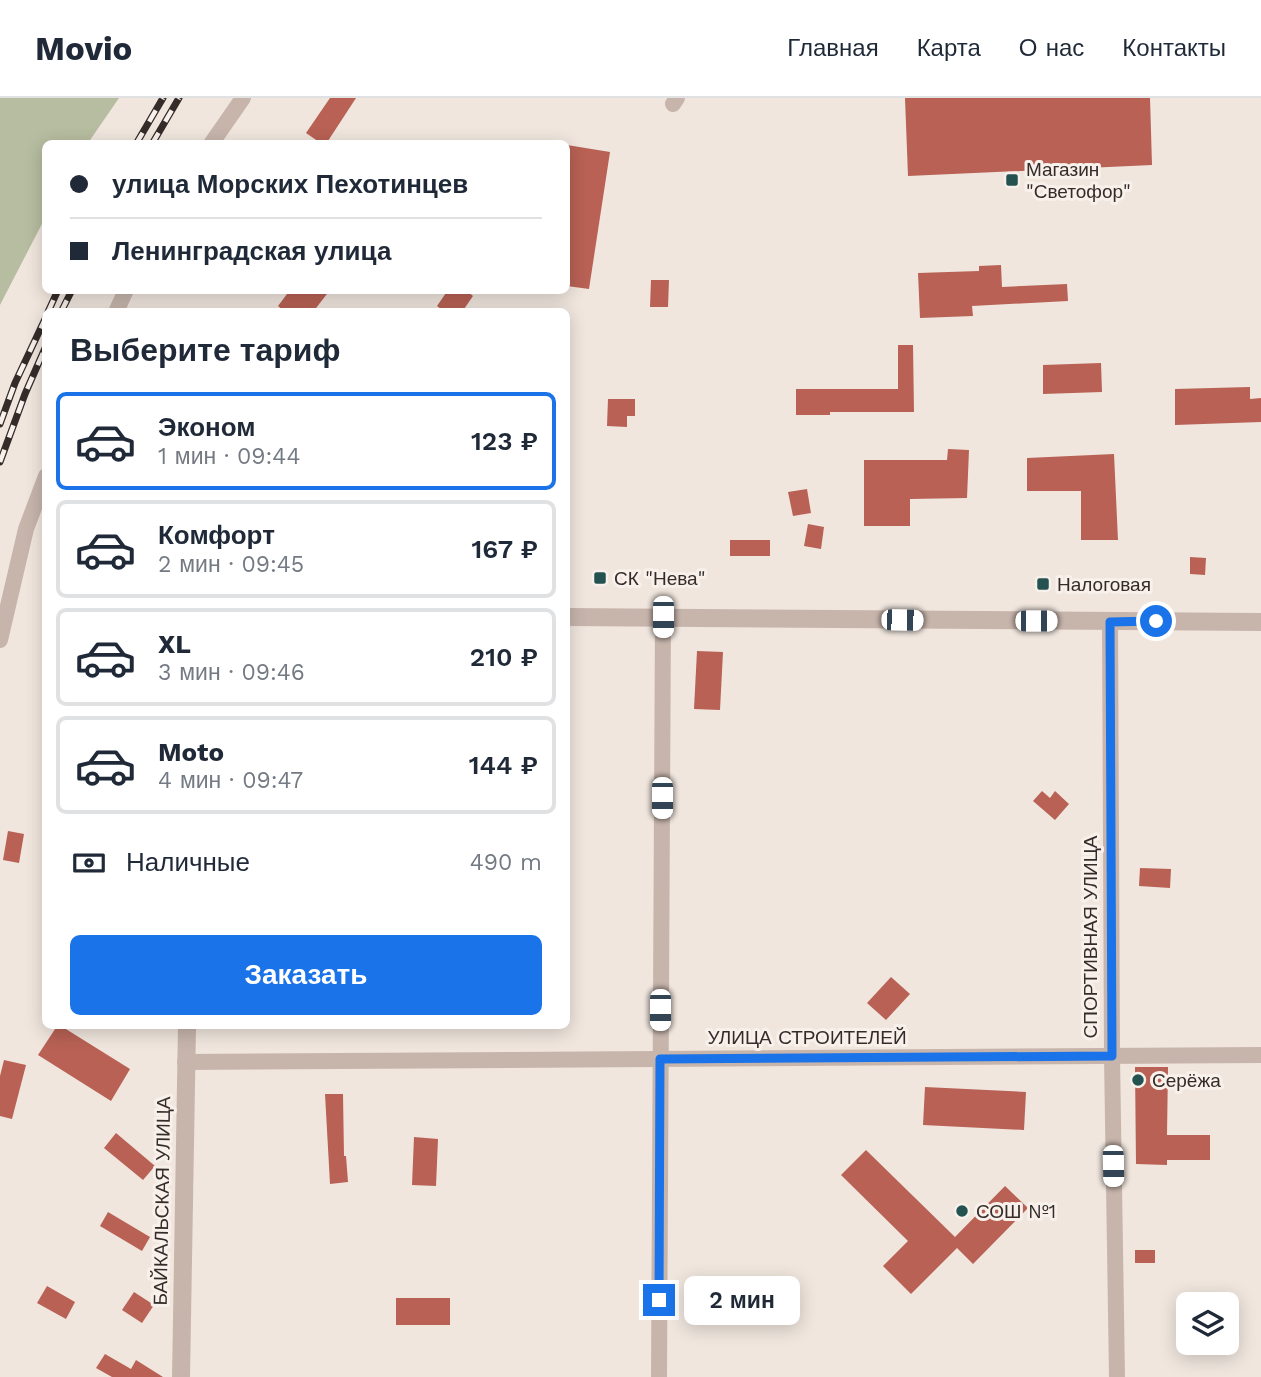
<!DOCTYPE html>
<html lang="ru">
<head>
<meta charset="utf-8">
<style>
  :root { --surface:#fff; --page:#f2f2f3; --text:#1f2937; --muted:#747a83; --line:#e0e1e3; --accent:#1a73e8 }
  body { margin:0; font-family:"Work Sans",sans-serif; background:var(--page); color:var(--text); height:100vh; display:flex; flex-direction:column; font-size:26px; white-space:nowrap }
  * { box-sizing:border-box; margin:0 }
  p { font-size:23px; color:var(--muted) }
  .icon { flex:none; width:38px; height:38px; fill:none; stroke:currentColor; stroke-width:2; stroke-linecap:round; stroke-linejoin:round }
  .map { position:relative; flex:1; overflow:hidden }
  .details { position:absolute; left:42px; top:210px; width:528px; height:721px; display:flex; flex-direction:column; background:var(--surface); border-radius:10px; box-shadow:0 4px 18px #0003 }
  .details>* { flex:none }
  .banner { position:absolute; left:42px; top:42px; width:528px; height:154px; border-radius:10px; box-shadow:0 4px 18px #0003; display:grid; align-content:center; height:154px; padding:0 28px; background:var(--surface) }
  .fabs { position:absolute; left:1176px; top:1194px; display:grid; gap:14px }
  .fabs a { display:grid; place-items:center; width:63px; height:63px; border-radius:10px; background:var(--surface); box-shadow:0 4px 18px #0003; font-size:35px }
  .end { position:absolute; width:32px; height:32px; margin:-16px; border:9px solid #1a73e8; background:#fff; box-shadow:0 0 0 4px #fff }
  .from { border-radius:50% }
  .bubble { position:absolute; height:49px; border-radius:10px; background:var(--surface); box-shadow:0 4px 18px #0003; font-size:23px; font-weight:600; line-height:49px; text-align:center }
  .car { position:absolute; width:21px; height:42px; margin:-21px -10px; border-radius:9px; box-shadow:0 0 5px 2px #0007; background:linear-gradient(#fff 24%,#345 0 40%,#fff 0 76%,#345 0 86%,#fff 0) }
  .banner b { display:flex; align-items:center; gap:24px; height:66px; font-size:26px }
  .banner b+b { border-top:2px solid var(--line) }
  .banner i { width:18px; height:18px; background:var(--text) }
  ul { padding:0; list-style:none }
  li { display:flex; align-items:center; gap:21px; height:98px; margin:0 14px 10px; padding:0 14px; border:4px solid var(--line); border-radius:10px }
  li div { flex:1 }
  li b { display:block; font-size:26px }
  li em { font-style:normal; font-weight:600 }
  li.on { border-color:var(--accent) }
  li>.icon { width:63px; height:63px; stroke-width:1.5 }
  h2 { padding:0 28px; font-size:32px; line-height:84px }
  .pay { display:flex; align-items:center; gap:18px; height:77px; padding:0 28px; font-size:26px }
  .pay p { margin-inline-start:auto }
  .cta { display:flex; gap:14px; margin-top:auto; padding:14px 28px }
  .cta a { flex:1; height:80px; border-radius:10px; background:var(--accent); color:#fff; font-size:28px; font-weight:600; line-height:80px; text-align:center }
  header { display:flex; align-items:center; gap:42px; box-sizing:border-box; height:98px; padding:0 35px; background:var(--surface); border-bottom:2px solid var(--line) }
  header strong { font-size:33px }
  nav { display:flex; gap:38px; margin-inline-start:auto; font-size:24px }
  .map>svg:first-child { display:block }
  .green { fill:#b7bda0 }
  .building { fill:#b86154 }
  .lines { fill:none; stroke-linecap:round; stroke-linejoin:round }
  .minor { stroke:#c7b5ac; stroke-width:16 }
  .tertiary { stroke:#c7b5ac; stroke-width:18 }
  .rail-casing { stroke:#352c2a; stroke-width:7 }
  .rail { stroke:#f8f0ea; stroke-width:4.5; stroke-dasharray:13; stroke-linecap:butt }
  .route { stroke:#1a73e8; stroke-width:9 }
  .poi-dot { fill:#245250; stroke:#f8f0ea; stroke-width:2.5 }
  .labels { text-anchor:middle; dominant-baseline:central; stroke-width:6; stroke-linejoin:round; paint-order:stroke }
  .poi-label { font-size:19px; fill:#352c2a; stroke:#f8f0ea; text-anchor:start }
  .street-label { font-size:19px; fill:#352c2a; stroke:#f8f0ea }
</style>
</head>
<body>
<header>
<strong>Movio</strong>
<nav><a>Главная</a><a>Карта</a><a>О нас</a><a>Контакты</a></nav>
</header>
<div class="map">
<svg width="1261" height="1279" viewBox="0 0 1261 1279">
  <rect width="100%" height="100%" fill="#f0e6de"/>
  <!-- green -->
  <path class="green" d="M0,0H119L88,45L46,46L45,120L0,207Z"/>
  <!-- building -->
  <g class="building">
    <path d="M330,0H356L326,46H322L306,35Z"/>
    <path d="M905,0H1150L1152,67L908,78Z"/>
    <path d="M567,47L610,54L589,191L567,188Z"/>
    <path d="M1001,167L1002,189L1067,186L1068,203L972,208L973,218L920,220L918,175L979,173V168Z"/>
    <path d="M651,182H669L668,209H650Z"/>
    <path d="M290,192H330L313,214H285L278,208Z"/>
    <path d="M448,192H466L473,198L462,214H445L437,208Z"/>
    <path d="M898,247H913L914,314H830V317H796V291H898Z"/>
    <path d="M1101,265L1102,294L1043,296V267Z"/>
    <path d="M1250,289V301L1261,300V324L1175,327V291Z"/>
    <path d="M608,301H635V318H627V329L607,328Z"/>
    <path d="M948,351L969,352L967,400L910,401V428H864V362H947Z"/>
    <path d="M1114,356L1118,442H1081V393H1027V360Z"/>
    <path d="M807,391L811,415L793,418L788,394Z"/>
    <path d="M808,426L824,429L821,451L804,448Z"/>
    <rect x="730" y="442" width="40" height="16"/>
    <path d="M1190,459L1206,460L1205,477L1190,476Z"/>
    <path d="M697,553L723,554L720,612L694,611Z"/>
    <path d="M1042,693L1050,700L1055,693L1069,706L1055,722L1033,703Z"/>
    <path d="M8,733L24,736L19,765L3,762Z"/>
    <path d="M1140,770L1171,771L1170,790L1139,788Z"/>
    <path d="M891,879L910,896L886,922L867,905Z"/>
    <path d="M57,928H61L130,971L111,1003L38,957Z"/>
    <path d="M4,962L26,967L12,1021L0,1018V978Z"/>
    <path d="M1135,969H1168L1167,1037H1210V1062H1167V1067L1136,1066Z"/>
    <path d="M925,989L1026,994L1024,1032L923,1027Z"/>
    <path d="M325,996H343L344,1058H346L348,1084L330,1086Z"/>
    <path d="M116,1035L155,1068L143,1082L104,1050Z"/>
    <path d="M414,1039L438,1041L436,1088L412,1087Z"/>
    <path d="M866,1052L955,1139L1005,1088L1028,1110L973,1166L957,1150L911,1196L883,1168L908,1143L841,1077Z"/>
    <path d="M108,1114L150,1139L142,1153L100,1128Z"/>
    <rect x="1135" y="1152" width="20" height="13"/>
    <path d="M47,1188L75,1204L66,1221L37,1205Z"/>
    <path d="M134,1194L154,1207L142,1225L122,1212Z"/>
    <rect x="396" y="1200" width="54" height="27"/>
    <path d="M105,1256L131,1271L136,1262L163,1279H112L96,1270Z"/>
  </g>
  <g class="lines">
    <!-- minor -->
    <g class="minor">
      <path d="M673,6L677,0"/>
      <path d="M211,46L243,0"/>
      <path d="M116,214L126,192"/>
      <path d="M1110,524L1112,958L1117,1279"/>
      <path d="M0,542L26,431L46,378"/>
      <path d="M185,964L1261,957"/>
      <path d="M659,1279L663,518"/>
    </g>
    <!-- tertiary -->
    <g class="tertiary">
      <path d="M567,519L1261,524"/>
      <path d="M181,1279L187,928"/>
    </g>
    <defs>
      <g id="rail">
        <path d="M136,46L163,0"/>
        <path d="M152,46L179,0"/>
        <path d="M48,214L58,192"/>
        <path d="M61,214L72,192"/>
        <path d="M0,326L15,285L46,219"/>
        <path d="M0,364L25,296L46,248"/>
      </g>
    </defs>
    <!-- rail casing -->
    <use href="#rail" class="rail-casing"/>
    <!-- rail -->
    <use href="#rail" class="rail"/>
  </g>
  <g class="lines">
    <!-- route -->
    <path class="route" d="M659,1202L660,961L1112,958L1110,524L1156,523"/>
  </g>
  <!-- markers -->
  <g class="poi-dot">
    <rect x="1005" y="75" width="14" height="14" rx="3.5"/>
    <rect x="593" y="473" width="14" height="14" rx="3.5"/>
    <rect x="1036" y="479" width="14" height="14" rx="3.5"/>
    <circle cx="1138" cy="982" r="7"/>
    <circle cx="962" cy="1113" r="7"/>
  </g>
  <g class="labels">
    <!-- poi labels -->
    <g class="poi-label">
      <text x="1026" y="71">Магазин<tspan x="1026" dy="22">"Светофор"</tspan></text>
      <text x="614" y="480">СК "Нева"</text>
      <text x="1057" y="486">Налоговая</text>
      <text x="1152" y="982">Серёжа</text>
      <text x="976" y="1113">СОШ №1</text>
    </g>
    <!-- street labels -->
    <g class="street-label">
      <text transform="translate(1090 839) rotate(-90)">СПОРТИВНАЯ УЛИЦА</text>
      <text x="807" y="939">УЛИЦА СТРОИТЕЛЕЙ</text>
      <text transform="translate(162 1103) rotate(-89)">БАЙКАЛЬСКАЯ УЛИЦА</text>
    </g>
  </g>
</svg>
<div class="fabs">
<a><svg class="icon" aria-label="layers" viewBox="0 0 24 24"><path d="M12 4l9 5-9 5-9-5zM3 14l9 5 9-5"/></svg></a>
</div>
<i class="end from" style="left:1156px;top:523px"></i>
<i class="end" style="left:659px;top:1202px"></i>
<div class="bubble" style="left:684px;top:1178px;width:116px">2 мин</div>
<i class="car" style="left:663px;top:519px;rotate:180deg"></i>
<i class="car" style="left:902px;top:522px;rotate:91deg"></i>
<i class="car" style="left:1036px;top:523px;rotate:90deg"></i>
<i class="car" style="left:662px;top:700px;rotate:180deg"></i>
<i class="car" style="left:660px;top:912px;rotate:180deg"></i>
<i class="car" style="left:1113px;top:1068px;rotate:179deg"></i>
<div class="banner">
<b><i class="from"></i>улица Морских Пехотинцев</b>
<b><i></i>Ленинградская улица</b>
</div>
<section class="details">
<h2>Выберите тариф</h2>
<ul>
<li class="on"><svg class="icon" aria-label="car" viewBox="0 0 24 24"><path d="M5 17H2v-5l4-1 3-4h7l3 4 3 1v5h-3M9 17h6M6 11h13"/><circle cx="7" cy="17" r="2"/><circle cx="17" cy="17" r="2"/></svg><div><b>Эконом</b><p>1 мин · 09:44</p></div><em>123 ₽</em></li>
<li><svg class="icon" aria-label="car" viewBox="0 0 24 24"><path d="M5 17H2v-5l4-1 3-4h7l3 4 3 1v5h-3M9 17h6M6 11h13"/><circle cx="7" cy="17" r="2"/><circle cx="17" cy="17" r="2"/></svg><div><b>Комфорт</b><p>2 мин · 09:45</p></div><em>167 ₽</em></li>
<li><svg class="icon" aria-label="car" viewBox="0 0 24 24"><path d="M5 17H2v-5l4-1 3-4h7l3 4 3 1v5h-3M9 17h6M6 11h13"/><circle cx="7" cy="17" r="2"/><circle cx="17" cy="17" r="2"/></svg><div><b>XL</b><p>3 мин · 09:46</p></div><em>210 ₽</em></li>
<li><svg class="icon" aria-label="car" viewBox="0 0 24 24"><path d="M5 17H2v-5l4-1 3-4h7l3 4 3 1v5h-3M9 17h6M6 11h13"/><circle cx="7" cy="17" r="2"/><circle cx="17" cy="17" r="2"/></svg><div><b>Moto</b><p>4 мин · 09:47</p></div><em>144 ₽</em></li>
</ul>
<div class="pay"><svg class="icon" aria-label="cash" viewBox="0 0 24 24"><path d="M3 7h18v10H3z"/><circle cx="12" cy="12" r="2"/></svg>Наличные<p>490 m</p></div>
<div class="cta"><a>Заказать</a></div>
</section>
</div>
</body>
</html>
